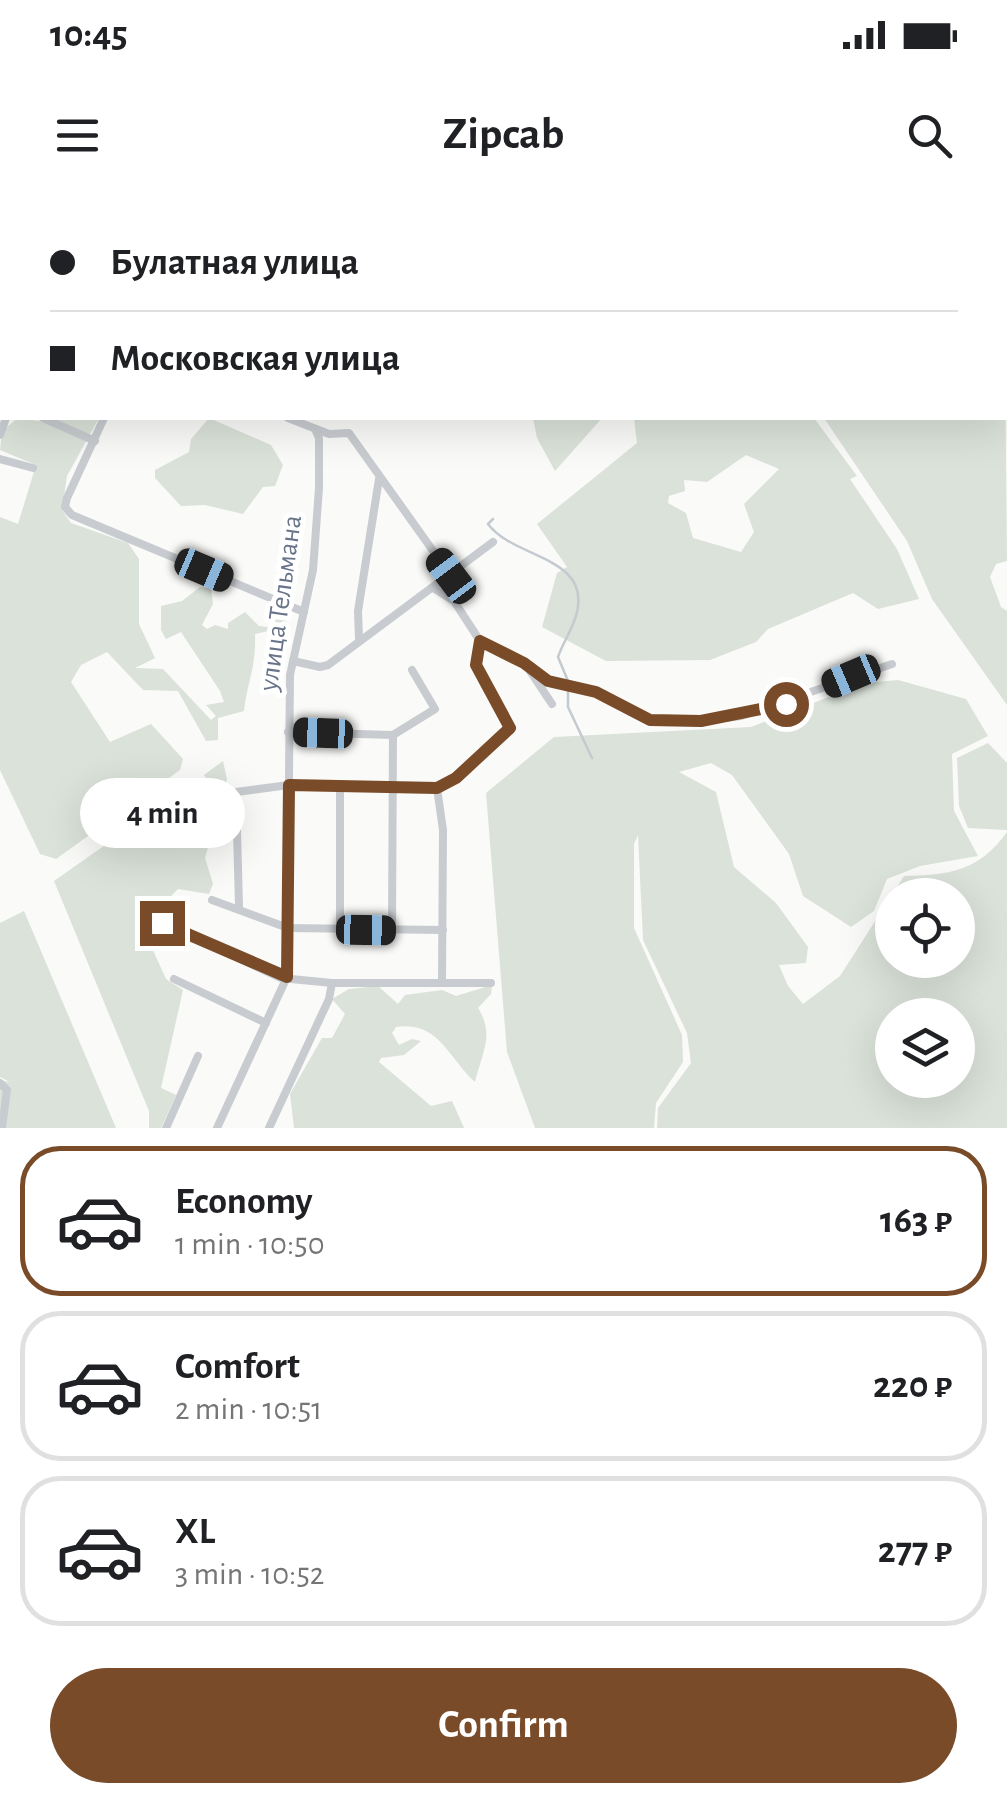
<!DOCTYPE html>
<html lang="en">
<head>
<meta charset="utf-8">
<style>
  :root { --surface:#fff; --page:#f6f6f6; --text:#202124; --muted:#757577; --line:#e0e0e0; --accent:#794b28 }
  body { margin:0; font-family:"Alegreya Sans",sans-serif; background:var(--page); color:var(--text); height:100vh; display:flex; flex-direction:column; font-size:38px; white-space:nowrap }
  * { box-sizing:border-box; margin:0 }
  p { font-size:32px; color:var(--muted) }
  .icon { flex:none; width:55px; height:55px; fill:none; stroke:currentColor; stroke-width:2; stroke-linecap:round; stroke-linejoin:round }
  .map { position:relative; height:928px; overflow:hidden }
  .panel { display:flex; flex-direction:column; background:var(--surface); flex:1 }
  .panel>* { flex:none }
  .top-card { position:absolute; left:0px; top:0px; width:1008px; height:220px; box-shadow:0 10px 40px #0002; display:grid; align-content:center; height:220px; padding:0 50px; background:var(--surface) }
  .tools { position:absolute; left:875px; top:678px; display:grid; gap:20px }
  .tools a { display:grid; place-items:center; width:100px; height:100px; border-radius:50%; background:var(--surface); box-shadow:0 10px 40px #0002; font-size:50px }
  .end { position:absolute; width:45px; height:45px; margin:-22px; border:12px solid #794b28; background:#fff; box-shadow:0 0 0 5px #fff }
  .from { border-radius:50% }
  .bubble { position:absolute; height:70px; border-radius:35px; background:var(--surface); box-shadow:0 10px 40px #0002; font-size:32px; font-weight:600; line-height:70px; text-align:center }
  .car { position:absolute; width:30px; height:60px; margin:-30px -15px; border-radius:12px; box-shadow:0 0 8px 2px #0007; background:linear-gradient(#222 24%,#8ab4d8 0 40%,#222 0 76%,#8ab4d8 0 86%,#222 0) }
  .top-card b { display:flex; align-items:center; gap:35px; height:95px; font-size:38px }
  .top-card b+b { border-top:2px solid var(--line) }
  .top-card i { width:25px; height:25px; background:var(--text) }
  ul { padding:18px 0 0; list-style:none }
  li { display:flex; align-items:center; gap:30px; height:150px; margin:0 20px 15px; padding:0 30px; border:5px solid var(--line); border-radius:40px }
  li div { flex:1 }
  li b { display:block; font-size:38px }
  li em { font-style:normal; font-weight:600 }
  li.selected { border-color:var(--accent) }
  li>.icon { width:90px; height:90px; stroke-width:1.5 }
  .cta { display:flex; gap:20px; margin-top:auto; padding:20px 50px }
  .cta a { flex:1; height:115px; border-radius:60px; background:var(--accent); color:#fff; font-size:40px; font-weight:600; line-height:115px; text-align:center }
  .status { display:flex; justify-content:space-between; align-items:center; height:70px; padding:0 50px; background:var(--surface); direction:ltr }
  .status svg { height:28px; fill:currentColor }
  header { display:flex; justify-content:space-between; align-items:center; height:130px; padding:0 50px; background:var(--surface); font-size:45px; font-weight:600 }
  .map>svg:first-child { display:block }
  .green { fill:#dae2d9; fill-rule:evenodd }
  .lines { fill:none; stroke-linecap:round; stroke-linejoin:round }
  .stream { stroke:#c3cad0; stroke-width:2.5 }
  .river { stroke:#c3cad0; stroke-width:9 }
  .minor { stroke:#c8cbcf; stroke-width:8 }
  .rail-casing { stroke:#aaaeb5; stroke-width:6 }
  .rail { stroke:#fff; stroke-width:2.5; stroke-dasharray:8; stroke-linecap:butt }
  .route { stroke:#794b28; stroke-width:12 }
  .labels { text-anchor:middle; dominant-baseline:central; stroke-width:10; stroke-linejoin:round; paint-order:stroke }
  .street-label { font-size:28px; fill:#697489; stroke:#fff }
</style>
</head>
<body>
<div class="status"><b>10:45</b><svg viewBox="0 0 49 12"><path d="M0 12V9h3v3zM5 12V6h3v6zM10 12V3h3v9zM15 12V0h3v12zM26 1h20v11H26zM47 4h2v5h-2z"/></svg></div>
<header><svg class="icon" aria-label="menu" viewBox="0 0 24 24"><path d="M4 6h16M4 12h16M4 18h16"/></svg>Zipcab<svg class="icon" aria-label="search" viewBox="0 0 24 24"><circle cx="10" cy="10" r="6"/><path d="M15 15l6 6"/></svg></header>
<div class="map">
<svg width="1007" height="928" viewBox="0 0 1007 928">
  <rect width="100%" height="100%" fill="#fafaf8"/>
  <!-- green -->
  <g class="green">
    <path d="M1005,152L1007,361L996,364L990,377L1001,407L1007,411V505L932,399L907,341L824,218H1005Z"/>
    <path d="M18,218L52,223L53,218H99L67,276L62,310L71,323L128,343L139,359V424L155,458L135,468L163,469L211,520L216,516L206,505L224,502L220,491L181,432L166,439L161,430V406L182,401L200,387L211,388L213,404L202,425L207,429L215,425L228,429V423L245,412L259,426L274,428L272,402L290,426L255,434C256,469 248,479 244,511L218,518V540L206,541L178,491L143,490L107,452L81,465L71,482L110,542L151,524L183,559L180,570L56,659L40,654L0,570V317L18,324L36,265L0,250L2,231Z"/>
    <path d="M209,218L271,245L283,265L275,286L263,287L243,314L205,305L181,306L155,278V270L189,252L191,239Z"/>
    <path d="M533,218H602L555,271L537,238Z"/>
    <path d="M634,218H814L857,276L850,279L897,349L919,399L878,409L853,393L768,429L756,442L710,460L606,461L542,427L557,373L567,367L537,324L637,243ZM746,255L779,269L744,304L754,332L741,352L693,338L686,313L668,303L669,296L685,291L684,280L707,282Z"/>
    <path d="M898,480L966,499L988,536L952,554L954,611L978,656L920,666L887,679L874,711L851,727L803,696L789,654L732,575L711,563L679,572L716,592L734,667L776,703L808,747L806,763L779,765L788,786L803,804L840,776L904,676C950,675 979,671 1007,632V928H657L658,908L691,863L687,833L643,740L638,635L634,644V728L682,835L683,862L656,903L654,928H535L507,852L486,593L554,537L751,527L865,483ZM892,695H958V760H892ZM892,815H958V880H892Z"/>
    <path d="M988,543L1007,563V630L968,628L959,606L957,558Z"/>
    <path d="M223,561L227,579L205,658L213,684L209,694L178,689L142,726L166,779L183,790L161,888L176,895L161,928H149V911L54,681L189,586L200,602L215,592L204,575Z"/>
    <path d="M24,711L116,928H0V880L10,882L0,877V723Z"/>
    <path d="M492,785L491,794L478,808C495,835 482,852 475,882C448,857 438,820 396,827L392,833L399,845L412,839L421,841L404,855L381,858L379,862L431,906L452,901L464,928H294L290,894L322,838H332L345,814L332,799L349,789L378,786L398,804L405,795L442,790L456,796Z"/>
  </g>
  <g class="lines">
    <!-- stream -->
    <g class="stream">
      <path d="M597,2L598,0"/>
      <path d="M493,319L488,324C514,359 590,356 577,412C574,427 563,442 558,457L568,481V507L592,558"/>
    </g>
    <!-- river -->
    <g class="river">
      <path d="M985,0L989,2"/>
      <path d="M1005,26L1007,30"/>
    </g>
    <!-- minor -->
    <g class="minor">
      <path d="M0,93L2,94"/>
      <path d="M0,199L2,200"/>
      <path d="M43,218L95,241"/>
      <path d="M104,218L67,298L65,307L72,315L304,412"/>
      <path d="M288,218L329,234L349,233L451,376"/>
      <path d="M0,235L6,218"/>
      <path d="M0,259L33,268"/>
      <path d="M359,439L358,411L379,279"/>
      <path d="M480,441L524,463L548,481L596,492L650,519L701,521L741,516L892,464"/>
      <path d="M293,461L320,467L328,465L493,342"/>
      <path d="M530,471L552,504"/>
      <path d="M288,532L393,535L435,509L412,470"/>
      <path d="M437,588L443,630L442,782"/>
      <path d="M212,700L288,728L443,730"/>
      <path d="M239,707L236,592L289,585L437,588L456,578L510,528L476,465L480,441L454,401L435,389"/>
      <path d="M162,723L281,778L332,783H491"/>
      <path d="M340,729V587"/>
      <path d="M392,730L393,535"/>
      <path d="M174,779L266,823"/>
      <path d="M0,883L7,890L2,928"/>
      <path d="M166,928L198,856"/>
      <path d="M217,928L287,777L290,475L313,370L319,288V238L315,229"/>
      <path d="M269,928L329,799L332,783"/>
    </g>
    <defs>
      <g id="rail">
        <path d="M377,0L383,2"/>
        <path d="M843,2L849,0"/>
      </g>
    </defs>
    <!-- rail casing -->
    <use href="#rail" class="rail-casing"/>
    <!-- rail -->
    <use href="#rail" class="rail"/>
  </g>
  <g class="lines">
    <!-- route -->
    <path class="route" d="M162,723L287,777L289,585L437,588L456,578L510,528L476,465L480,441L524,463L548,481L596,492L650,520L701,521L786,504"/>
  </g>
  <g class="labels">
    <!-- street labels -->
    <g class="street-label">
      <text transform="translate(281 403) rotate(-82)">улица Тельмана</text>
    </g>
  </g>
</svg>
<div class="tools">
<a><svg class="icon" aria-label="locate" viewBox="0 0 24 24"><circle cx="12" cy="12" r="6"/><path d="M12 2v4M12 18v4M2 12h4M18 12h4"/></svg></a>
<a><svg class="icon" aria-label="layers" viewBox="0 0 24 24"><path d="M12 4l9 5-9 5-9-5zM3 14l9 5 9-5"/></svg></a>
</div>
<i class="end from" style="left:786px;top:504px"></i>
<i class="end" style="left:162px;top:723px"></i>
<div class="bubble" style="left:80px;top:578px;width:165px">4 min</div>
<i class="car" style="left:204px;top:370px;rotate:113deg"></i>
<i class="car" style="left:451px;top:376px;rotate:323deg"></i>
<i class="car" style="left:851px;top:476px;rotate:247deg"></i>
<i class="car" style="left:323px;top:533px;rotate:272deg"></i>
<i class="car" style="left:366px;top:730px;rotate:91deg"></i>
<div class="top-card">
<b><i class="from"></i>Булатная улица</b>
<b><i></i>Московская улица</b>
</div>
</div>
<section class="panel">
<ul>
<li class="selected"><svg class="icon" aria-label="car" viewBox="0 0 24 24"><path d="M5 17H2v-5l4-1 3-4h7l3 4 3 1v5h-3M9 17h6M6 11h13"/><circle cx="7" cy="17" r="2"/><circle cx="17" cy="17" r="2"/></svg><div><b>Economy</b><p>1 min · 10:50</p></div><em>163 ₽</em></li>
<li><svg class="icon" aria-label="car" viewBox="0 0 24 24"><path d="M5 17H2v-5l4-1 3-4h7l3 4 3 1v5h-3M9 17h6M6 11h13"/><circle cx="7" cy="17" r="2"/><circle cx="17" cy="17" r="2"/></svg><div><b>Comfort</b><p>2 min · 10:51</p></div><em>220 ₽</em></li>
<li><svg class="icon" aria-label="car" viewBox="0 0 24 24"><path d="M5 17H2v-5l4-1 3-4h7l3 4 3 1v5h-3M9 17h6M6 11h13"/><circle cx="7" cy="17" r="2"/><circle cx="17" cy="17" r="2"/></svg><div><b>XL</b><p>3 min · 10:52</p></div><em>277 ₽</em></li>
</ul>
<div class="cta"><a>Confirm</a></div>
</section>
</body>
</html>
